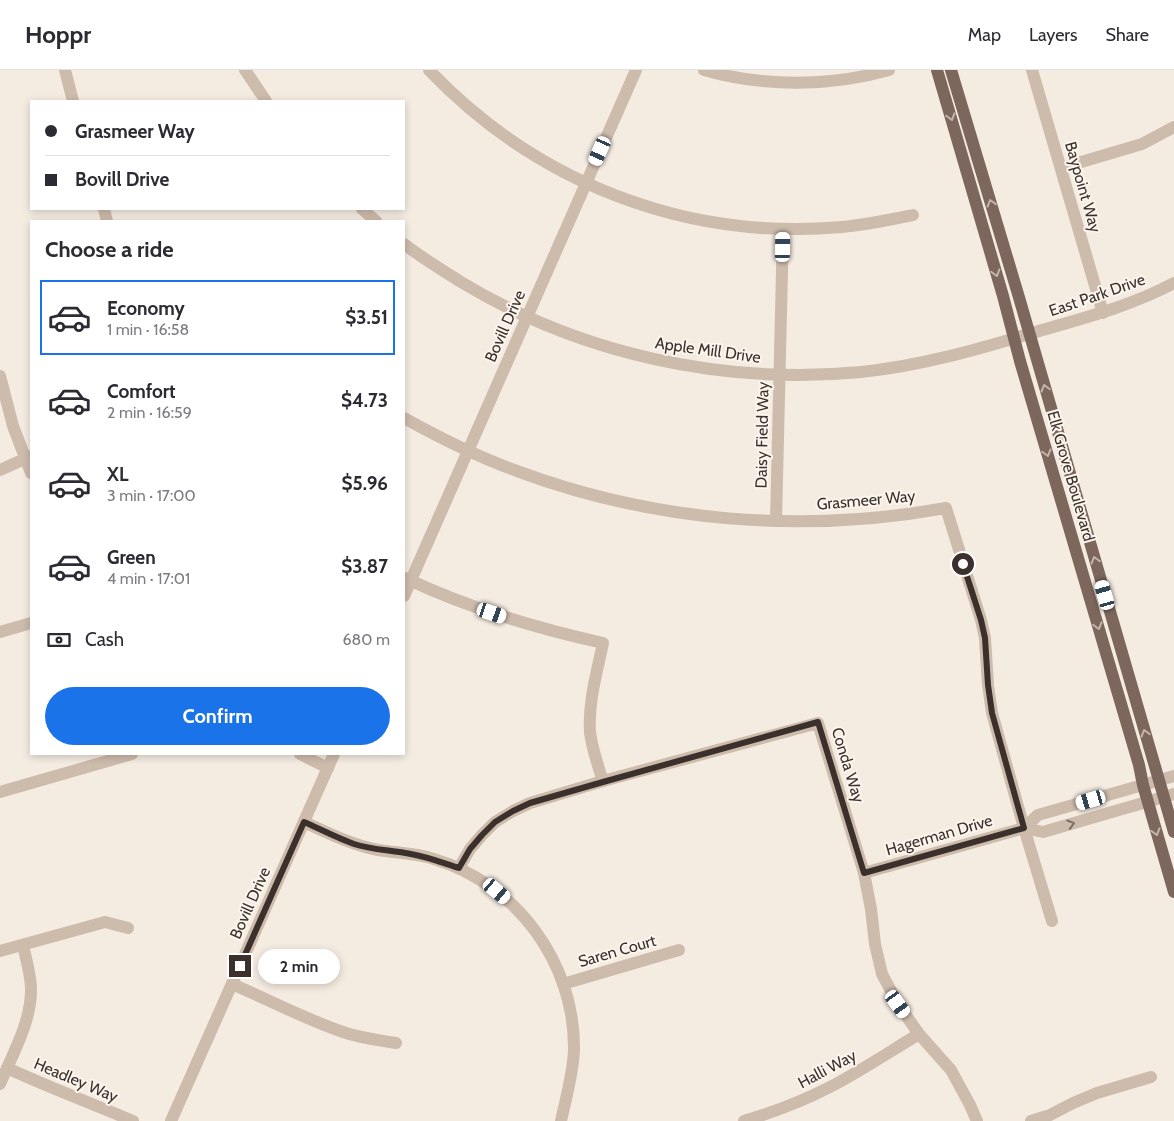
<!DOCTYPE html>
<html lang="en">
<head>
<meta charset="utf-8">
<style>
  :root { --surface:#fff; --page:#f7f7f7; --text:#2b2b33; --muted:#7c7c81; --line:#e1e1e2; --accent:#1a73e8 }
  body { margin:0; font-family:Cabin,sans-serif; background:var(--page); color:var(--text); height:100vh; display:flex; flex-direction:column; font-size:19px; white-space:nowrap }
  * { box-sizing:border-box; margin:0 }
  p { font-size:16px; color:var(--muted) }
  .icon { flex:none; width:28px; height:28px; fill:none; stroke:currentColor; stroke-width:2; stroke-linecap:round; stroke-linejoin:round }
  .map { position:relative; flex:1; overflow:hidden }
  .side { position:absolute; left:30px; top:150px; width:375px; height:535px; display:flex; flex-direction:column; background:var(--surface); border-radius:0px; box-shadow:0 2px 8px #0003 }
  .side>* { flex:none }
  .hud { position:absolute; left:30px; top:30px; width:375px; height:110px; border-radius:0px; box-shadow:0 2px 8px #0003; display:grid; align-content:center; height:110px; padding:0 15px; background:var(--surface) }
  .end { position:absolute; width:22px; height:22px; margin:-11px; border:6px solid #3b302b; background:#fff; box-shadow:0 0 0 2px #fff }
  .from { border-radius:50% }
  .bubble { position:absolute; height:35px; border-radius:18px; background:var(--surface); box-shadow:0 2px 8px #0003; font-size:16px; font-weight:700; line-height:35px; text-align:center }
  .car { position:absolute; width:15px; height:30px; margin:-15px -8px; border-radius:6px; box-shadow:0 0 4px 1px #0007; background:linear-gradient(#fff 24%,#345 0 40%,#fff 0 76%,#345 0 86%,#fff 0) }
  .hud b { display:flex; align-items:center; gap:18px; height:48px; font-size:19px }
  .hud b+b { border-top:1px solid var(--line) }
  .hud i { width:12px; height:12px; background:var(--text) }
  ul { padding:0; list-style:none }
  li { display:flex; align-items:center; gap:15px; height:75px; margin:0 10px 8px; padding:0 5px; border:2px solid transparent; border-radius:0px }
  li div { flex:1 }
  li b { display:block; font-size:19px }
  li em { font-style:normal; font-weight:700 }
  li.current { border-color:var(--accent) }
  li>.icon { width:45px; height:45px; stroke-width:1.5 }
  h2 { padding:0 15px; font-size:22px; line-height:60px }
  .pay { display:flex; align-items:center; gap:12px; height:55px; padding:0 15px; font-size:19px }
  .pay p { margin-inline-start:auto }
  .cta { display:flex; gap:10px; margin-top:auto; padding:10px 15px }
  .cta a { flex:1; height:58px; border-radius:30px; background:var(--accent); color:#fff; font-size:20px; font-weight:700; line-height:58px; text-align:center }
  header { display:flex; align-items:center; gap:30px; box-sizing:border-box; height:70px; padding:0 25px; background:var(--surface); border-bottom:1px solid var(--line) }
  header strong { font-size:24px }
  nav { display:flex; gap:28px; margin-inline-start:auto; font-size:18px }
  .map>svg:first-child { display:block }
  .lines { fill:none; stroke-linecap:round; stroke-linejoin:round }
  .minor { stroke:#cdbbac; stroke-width:12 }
  .major { stroke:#7d675c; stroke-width:12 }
  .oneway { stroke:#c2b5ac }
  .oneway2 { stroke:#7d6f65 }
  .route { stroke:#3b302b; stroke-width:6 }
  .labels { text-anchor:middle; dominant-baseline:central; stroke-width:4; stroke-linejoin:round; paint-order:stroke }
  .street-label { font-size:16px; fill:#3b302b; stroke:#fbf5ee }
</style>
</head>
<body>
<header>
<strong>Hoppr</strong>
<nav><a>Map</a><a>Layers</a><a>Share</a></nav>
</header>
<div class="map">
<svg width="1174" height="1051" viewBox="0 0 1174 1051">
  <rect width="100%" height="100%" fill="#f4ebe1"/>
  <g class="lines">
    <!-- minor -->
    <g class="minor">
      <path d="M65,0L73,31"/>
      <path d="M245,0L266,31"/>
      <path d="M429,0C537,113 686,171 842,157C866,155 889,150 913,145"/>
      <path d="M704,0C763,17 830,17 889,0"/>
      <path d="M1032,0L1103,243"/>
      <path d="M1061,98L1142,74L1174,57"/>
      <path d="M104,139L107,151"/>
      <path d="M362,139L376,151"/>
      <path d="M404,174C422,188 442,200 461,212C580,284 722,315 861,302C919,296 976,280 1032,263C1080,249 1129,237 1174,213"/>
      <path d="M0,306L13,356L31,403"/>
      <path d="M404,348C440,368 478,387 517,401C654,452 802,464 946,438L981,550L985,568L988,615L992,643L1024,758L1052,851"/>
      <path d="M0,400L31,386"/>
      <path d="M776,451L783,159"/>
      <path d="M405,508C468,538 535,558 603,573C597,602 588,632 590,662C592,679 598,696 603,711"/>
      <path d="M404,526L636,0"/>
      <path d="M0,562L31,553"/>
      <path d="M300,684L328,698"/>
      <path d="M0,722L132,684"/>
      <path d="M304,752C328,763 352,775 378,780C397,783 416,783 434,789C517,814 575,893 574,980C573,1004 566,1028 561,1051"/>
      <path d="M1024,758L1043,762L1174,724"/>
      <path d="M459,798L470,779L482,765L495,752L513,741L530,733L603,711L818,653L864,803L871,839L875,874L882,904L898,934L919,964L951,1000L970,1035L977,1051"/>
      <path d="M864,803L1024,758L1038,745L1174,706"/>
      <path d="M0,881L105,852L128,858"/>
      <path d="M232,914C269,930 305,949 343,962C360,968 378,970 396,973"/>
      <path d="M563,914L679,880"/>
      <path d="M7,998C48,1017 91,1033 133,1051"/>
      <path d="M0,1014C13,983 32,951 31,917C30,902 26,889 23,875"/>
      <path d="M171,1051L334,684"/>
      <path d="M744,1051C774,1042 803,1031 830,1017C861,1001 889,982 919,964"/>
      <path d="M1031,1051L1050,1045L1073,1033L1097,1023L1151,1007"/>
    </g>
    <!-- major -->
    <g class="major">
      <path d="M937,0L1003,226L1020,291L1139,695L1143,715L1174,822"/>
      <path d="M951,0L1018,224L1174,762"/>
    </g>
  </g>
  <!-- one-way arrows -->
  <defs><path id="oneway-chevron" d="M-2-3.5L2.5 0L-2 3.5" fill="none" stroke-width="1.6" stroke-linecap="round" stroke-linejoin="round" transform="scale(1.25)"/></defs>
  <g class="oneway">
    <use href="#oneway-chevron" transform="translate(951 47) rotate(74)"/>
    <use href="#oneway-chevron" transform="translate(991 133) rotate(-107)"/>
    <use href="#oneway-chevron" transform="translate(996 203) rotate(74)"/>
    <use href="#oneway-chevron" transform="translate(1045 318) rotate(-106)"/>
    <use href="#oneway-chevron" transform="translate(1047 383) rotate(74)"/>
    <use href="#oneway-chevron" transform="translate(1095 490) rotate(-106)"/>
    <use href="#oneway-chevron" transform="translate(1098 556) rotate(74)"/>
    <use href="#oneway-chevron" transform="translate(1145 663) rotate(-106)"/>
    <use href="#oneway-chevron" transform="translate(1156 762) rotate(74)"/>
  </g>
  <use class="oneway2" href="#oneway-chevron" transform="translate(1071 754) rotate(-16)"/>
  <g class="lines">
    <!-- route -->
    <path class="route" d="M240,896L304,752C320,759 337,768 354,774C372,780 392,780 411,784C428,787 443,793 459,798L470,779L482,765L495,752L513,741L530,733L603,712L818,652L864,803L1024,758L992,643L988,615L985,568L981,550L963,494"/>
  </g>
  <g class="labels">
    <!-- street labels -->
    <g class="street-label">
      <text transform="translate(1083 117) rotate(74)">Baypoint Way</text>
      <text transform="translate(1097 225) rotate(-19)">East Park Drive</text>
      <text transform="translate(505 256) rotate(-66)">Bovill Drive</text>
      <text transform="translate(708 280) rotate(8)">Apple Mill Drive</text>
      <text transform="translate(762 365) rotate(-89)">Daisy Field Way</text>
      <text transform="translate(1071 406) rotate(74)">Elk Grove Boulevard</text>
      <text transform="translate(866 430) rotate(-5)">Grasmeer Way</text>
      <text transform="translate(848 695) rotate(73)">Conda Way</text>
      <text transform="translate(939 765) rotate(-16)">Hagerman Drive</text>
      <text transform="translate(250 833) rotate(-66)">Bovill Drive</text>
      <text transform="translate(617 881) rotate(-16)">Saren Court</text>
      <text transform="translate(827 999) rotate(-28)">Halli Way</text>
      <text transform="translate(76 1010) rotate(23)">Headley Way</text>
    </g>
  </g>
</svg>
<i class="end from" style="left:963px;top:494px"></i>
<i class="end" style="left:240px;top:896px"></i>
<div class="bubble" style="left:258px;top:879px;width:82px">2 min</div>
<i class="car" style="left:600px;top:81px;rotate:204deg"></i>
<i class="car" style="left:783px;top:177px;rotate:1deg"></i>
<i class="car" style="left:1105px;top:525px;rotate:344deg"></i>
<i class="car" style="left:492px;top:543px;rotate:109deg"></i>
<i class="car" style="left:1091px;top:730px;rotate:254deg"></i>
<i class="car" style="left:497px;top:821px;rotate:130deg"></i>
<i class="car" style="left:898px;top:934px;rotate:144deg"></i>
<div class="hud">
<b><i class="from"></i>Grasmeer Way</b>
<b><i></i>Bovill Drive</b>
</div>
<section class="side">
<h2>Choose a ride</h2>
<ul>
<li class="current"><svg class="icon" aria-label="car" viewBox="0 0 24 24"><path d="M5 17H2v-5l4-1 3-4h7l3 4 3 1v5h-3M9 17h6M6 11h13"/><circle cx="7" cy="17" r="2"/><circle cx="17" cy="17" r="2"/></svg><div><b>Economy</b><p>1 min · 16:58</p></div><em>$3.51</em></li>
<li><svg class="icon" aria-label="car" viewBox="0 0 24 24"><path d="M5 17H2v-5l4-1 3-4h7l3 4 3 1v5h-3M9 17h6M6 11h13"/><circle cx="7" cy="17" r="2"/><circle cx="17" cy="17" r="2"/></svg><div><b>Comfort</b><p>2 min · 16:59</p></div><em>$4.73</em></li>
<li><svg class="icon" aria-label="car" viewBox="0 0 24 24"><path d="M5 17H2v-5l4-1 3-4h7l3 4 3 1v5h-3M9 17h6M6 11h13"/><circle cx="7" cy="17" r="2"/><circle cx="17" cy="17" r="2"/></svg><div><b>XL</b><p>3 min · 17:00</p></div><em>$5.96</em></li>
<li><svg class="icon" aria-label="car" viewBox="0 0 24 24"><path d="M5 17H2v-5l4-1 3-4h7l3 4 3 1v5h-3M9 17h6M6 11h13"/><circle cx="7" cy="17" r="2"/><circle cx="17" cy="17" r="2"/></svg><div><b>Green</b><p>4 min · 17:01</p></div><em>$3.87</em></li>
</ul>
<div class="pay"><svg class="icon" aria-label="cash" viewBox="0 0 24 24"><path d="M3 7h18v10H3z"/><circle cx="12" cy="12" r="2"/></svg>Cash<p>680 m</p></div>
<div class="cta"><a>Confirm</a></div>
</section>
</div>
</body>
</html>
